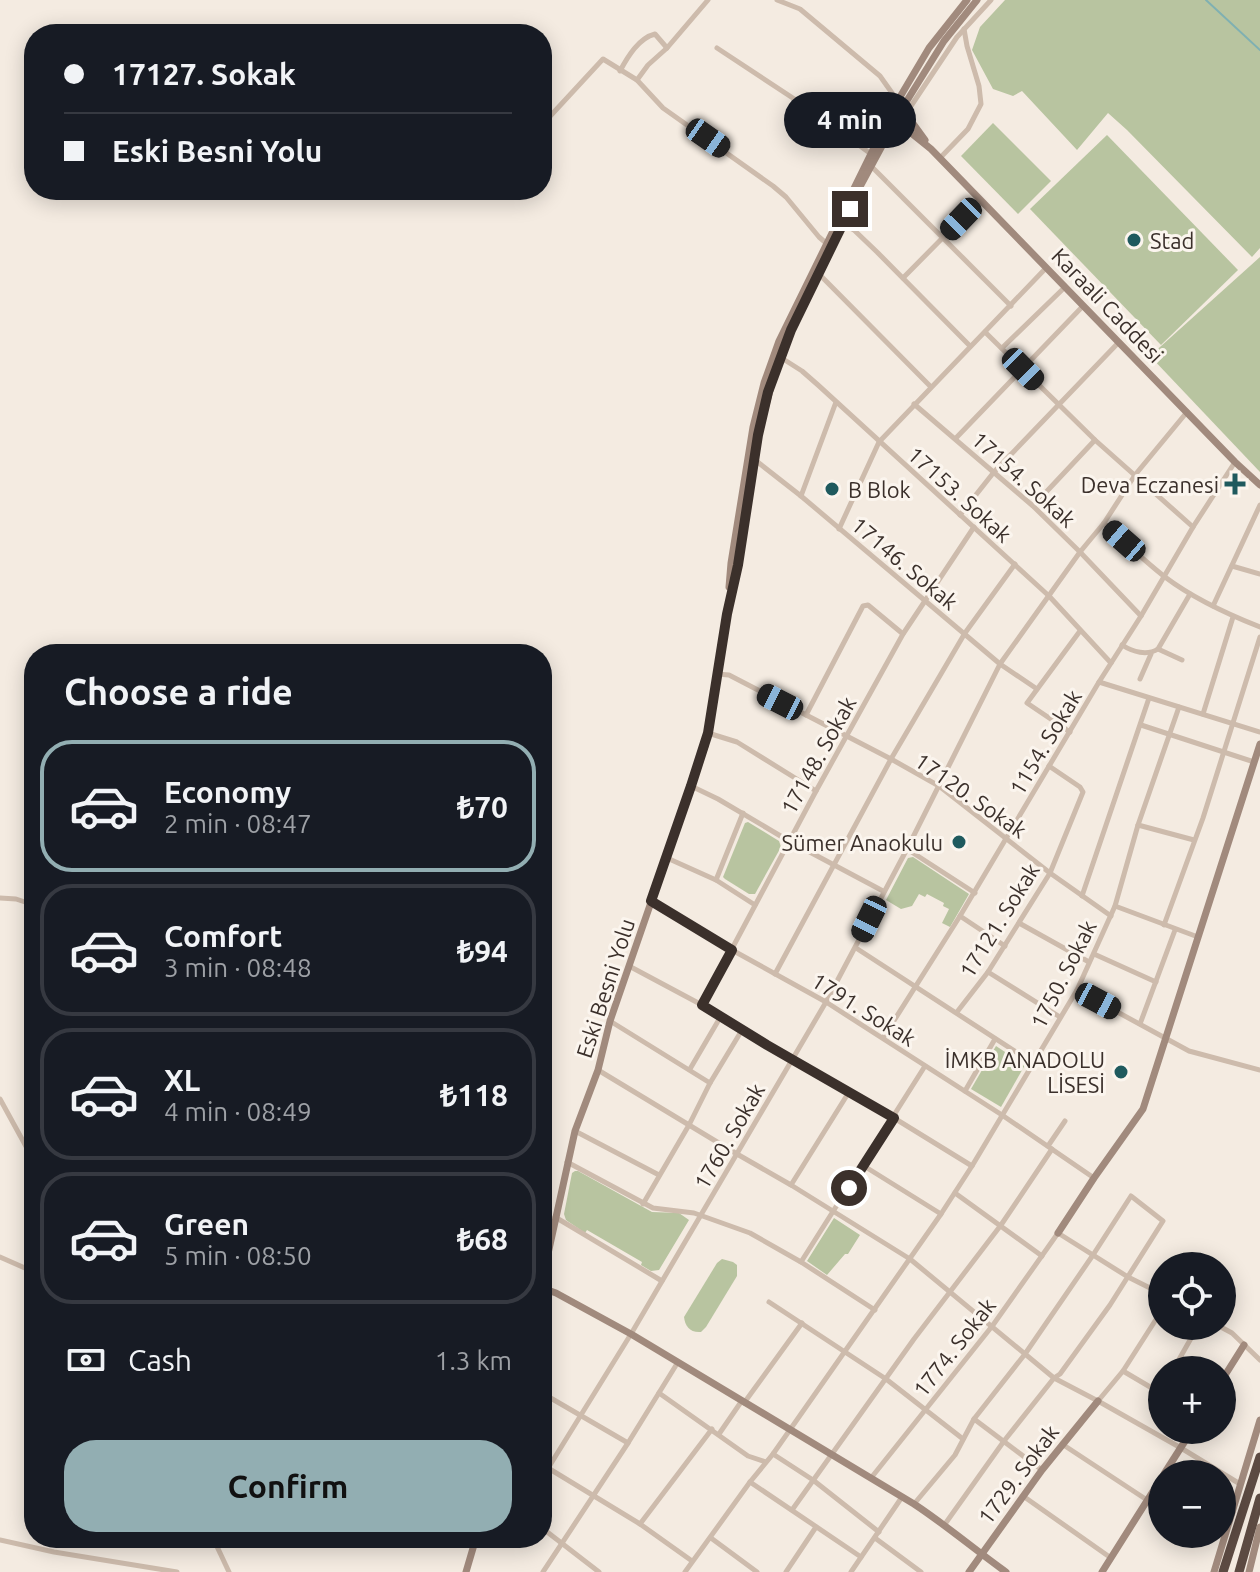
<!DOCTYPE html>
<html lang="en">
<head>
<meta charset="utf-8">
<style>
  :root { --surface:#171b24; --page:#20242c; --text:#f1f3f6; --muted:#9ea1a6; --line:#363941; --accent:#92aeb2 }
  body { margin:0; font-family:Ubuntu,sans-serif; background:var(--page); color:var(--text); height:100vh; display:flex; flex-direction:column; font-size:30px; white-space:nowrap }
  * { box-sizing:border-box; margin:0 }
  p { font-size:26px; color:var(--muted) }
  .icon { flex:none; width:44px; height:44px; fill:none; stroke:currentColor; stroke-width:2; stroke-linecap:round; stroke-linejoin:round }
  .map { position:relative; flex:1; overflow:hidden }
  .details { position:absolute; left:24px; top:644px; width:528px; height:904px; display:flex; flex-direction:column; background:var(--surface); border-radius:32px; box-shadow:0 4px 20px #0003 }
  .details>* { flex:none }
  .banner { position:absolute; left:24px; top:24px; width:528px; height:176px; border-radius:32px; box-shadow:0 4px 20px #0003; display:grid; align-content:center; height:176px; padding:0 40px; background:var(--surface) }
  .buttons { position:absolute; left:1148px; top:1252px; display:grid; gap:16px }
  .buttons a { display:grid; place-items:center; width:88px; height:88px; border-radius:50%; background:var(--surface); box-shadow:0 4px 20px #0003; font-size:40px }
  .end { position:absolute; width:36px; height:36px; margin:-18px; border:10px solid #3b302b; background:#fff; box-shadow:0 0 0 4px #fff }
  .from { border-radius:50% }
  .bubble { position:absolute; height:56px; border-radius:28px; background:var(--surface); box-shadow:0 4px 20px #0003; font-size:26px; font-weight:600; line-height:56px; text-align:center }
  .car { position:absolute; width:24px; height:48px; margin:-24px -12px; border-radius:10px; box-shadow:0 0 6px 2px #0007; background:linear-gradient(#222 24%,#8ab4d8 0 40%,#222 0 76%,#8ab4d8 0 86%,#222 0) }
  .banner b { display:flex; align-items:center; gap:28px; height:76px; font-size:30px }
  .banner b+b { border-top:2px solid var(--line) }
  .banner i { width:20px; height:20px; background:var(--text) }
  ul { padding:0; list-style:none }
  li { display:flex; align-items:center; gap:24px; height:132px; margin:0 16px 12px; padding:0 24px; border:4px solid var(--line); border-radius:32px }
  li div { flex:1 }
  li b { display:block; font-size:30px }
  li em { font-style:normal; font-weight:600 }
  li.active { border-color:var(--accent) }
  li>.icon { width:72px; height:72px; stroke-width:1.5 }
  h2 { padding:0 40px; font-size:36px; line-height:96px }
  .pay { display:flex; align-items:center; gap:20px; height:88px; padding:0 40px; font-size:30px }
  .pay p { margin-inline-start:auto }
  .button { display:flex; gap:16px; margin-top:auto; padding:16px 40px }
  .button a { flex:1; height:92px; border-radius:32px; background:var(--accent); color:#111; font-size:32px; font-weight:600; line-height:92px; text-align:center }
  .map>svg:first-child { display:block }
  .green { fill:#b8c4a0 }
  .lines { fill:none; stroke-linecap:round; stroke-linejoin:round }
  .stream { stroke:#7fb0b2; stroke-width:2 }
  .street { stroke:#cdbbac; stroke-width:5 }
  .secondary { stroke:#a18a7d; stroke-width:7 }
  .highway { stroke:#5c4a42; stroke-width:9 }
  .route { stroke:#3b302b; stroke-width:10 }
  .poi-dot { fill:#1f5a5e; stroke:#fbf5ee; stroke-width:3 }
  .labels { text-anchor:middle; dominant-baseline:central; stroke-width:6; stroke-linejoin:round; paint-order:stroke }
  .poi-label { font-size:22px; fill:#3b302b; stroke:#fbf5ee; text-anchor:end }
  .street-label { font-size:22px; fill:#3b302b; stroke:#fbf5ee }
</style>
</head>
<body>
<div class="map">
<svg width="1260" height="1572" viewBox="0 0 1260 1572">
  <rect width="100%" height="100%" fill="#f4ebe1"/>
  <!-- green -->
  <g class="green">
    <path d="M1005,0H1260V248L1252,257L1127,130L1108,113L1077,150L1022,91L1013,96L993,89L972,50L980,27Z"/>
    <path d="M993,123L1051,181L1018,214L961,156Z"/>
    <path d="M1107,135L1238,270L1161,345L1030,209Z"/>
    <path d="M1260,257V472L1150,356Z"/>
    <path d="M748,822L779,841L781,847L755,894H749L725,879L723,877L745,823Z"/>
    <path d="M913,857L969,894L950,927L942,923L949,909L943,906L944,903L927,894L925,897L919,894L912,906L901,909L886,900L908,858Z"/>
    <path d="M996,1046L1025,1065L1001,1107L971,1089Z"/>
    <path d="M575,1171H578L652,1212L679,1213L689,1220L659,1270L651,1271L641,1265L642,1262L587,1230L585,1233L566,1220L564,1214L572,1173Z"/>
    <path d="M834,1218L860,1235L848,1254H845L827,1275L807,1261Z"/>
    <path d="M722,1259L733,1262L737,1265V1276L706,1327L701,1332C690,1333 685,1326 684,1317L717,1263Z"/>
  </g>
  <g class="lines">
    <!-- stream -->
    <path class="stream" d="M1206,0L1260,50"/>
    <!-- street -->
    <g class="street">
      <path d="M777,0L800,9L880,76L897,100"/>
      <path d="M717,48L811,110L871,154"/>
      <path d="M620,71C628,56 639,38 655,34L667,48"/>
      <path d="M637,80L648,65L667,48L708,0"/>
      <path d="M905,115L957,37L991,0"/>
      <path d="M542,125L603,59L637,80L663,108L773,186L786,197L819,237L826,243"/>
      <path d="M940,158L968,129L981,104L979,86L967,46L964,29"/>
      <path d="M871,166L1011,306"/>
      <path d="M843,224L854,230L877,252L970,346"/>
      <path d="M818,273L931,387"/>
      <path d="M903,278L980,200"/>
      <path d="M985,332L1095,440L1193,527"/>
      <path d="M1002,348L1065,287"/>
      <path d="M780,357L802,371L818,385L1049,596L1111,663"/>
      <path d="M914,404L1033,506L1080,552L1141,616"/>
      <path d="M956,438L1083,306"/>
      <path d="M755,460L801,496L1000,664L1037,689"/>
      <path d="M801,496L836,402"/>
      <path d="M1033,506L1095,440"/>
      <path d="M960,515L994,472L1119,342"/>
      <path d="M1104,523C1124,541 1144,561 1165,577C1194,599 1227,614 1260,627"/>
      <path d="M839,529L879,442L1046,268"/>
      <path d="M1232,566L1260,574"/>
      <path d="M1213,606L1260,505"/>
      <path d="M1122,645C1133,652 1147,656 1158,649L1182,660"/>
      <path d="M1158,649L1190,594"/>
      <path d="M717,674L729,675L891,759L939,786L1050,873L1111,916"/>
      <path d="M1140,679L1151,654"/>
      <path d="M1099,682L1260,732"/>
      <path d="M1203,714L1233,617"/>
      <path d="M806,715L863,606L868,605L903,634"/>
      <path d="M1141,725L1254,762"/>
      <path d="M1070,732L1027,703L1080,631"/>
      <path d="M708,733L737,742L816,791"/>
      <path d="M691,786L718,799L789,841L883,891"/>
      <path d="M1138,825L1194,840"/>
      <path d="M907,849L975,893"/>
      <path d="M667,858L716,880L755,905"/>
      <path d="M716,880L743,813"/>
      <path d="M1082,896L1149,698"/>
      <path d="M0,898L16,899L34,905"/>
      <path d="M651,901L732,950L826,1002L1002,1115L1094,1178"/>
      <path d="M1115,906L1198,937"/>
      <path d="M960,916L1005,946"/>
      <path d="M1019,923L1089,962"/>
      <path d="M1164,925L1203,818L1260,637"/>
      <path d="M856,948L1033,1063"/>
      <path d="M1094,954L1156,982"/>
      <path d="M629,966L702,1005L894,1118L972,1166"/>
      <path d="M988,972L1060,1017"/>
      <path d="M775,974L891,759L965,633L1015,564"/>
      <path d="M1077,990L1189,1051L1260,1070"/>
      <path d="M702,1005L816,791L903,634L974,527"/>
      <path d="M957,1012L988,972L1050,873L1083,792L1080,787L1049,766"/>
      <path d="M610,1021L710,1083"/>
      <path d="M1140,1024L1175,930"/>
      <path d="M883,1038L960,916L1099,682L1141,616L1193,527L1235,462"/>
      <path d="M690,1069L721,1016"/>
      <path d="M598,1070L737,1154L791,1185L910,1259L1054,1378L1098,1401L1181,1448L1240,1484"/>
      <path d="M965,1091L995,1039"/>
      <path d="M0,1099L34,1161"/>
      <path d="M575,1131L659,1175"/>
      <path d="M1048,1146L1065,1121"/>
      <path d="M567,1162L653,1208L694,1213L750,1233L801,1262L875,1310"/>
      <path d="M864,1166L941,1214"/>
      <path d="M791,1185L849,1092"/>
      <path d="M955,1193L1042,1256"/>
      <path d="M643,1204L689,1125L710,1083L742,1030"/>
      <path d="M555,1217L662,1281"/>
      <path d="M0,1257L34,1272"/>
      <path d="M801,1262L925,1066"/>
      <path d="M769,1302L886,1379L963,1439"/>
      <path d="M1219,1326L1232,1333L1260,1360"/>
      <path d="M1173,1370L1198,1326"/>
      <path d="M1123,1371L1162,1394"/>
      <path d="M542,1393L628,1443"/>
      <path d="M659,1393L748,1456L766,1462"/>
      <path d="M1098,1401L1123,1371L1162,1310"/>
      <path d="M744,1403L802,1323"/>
      <path d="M974,1419L1042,1470"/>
      <path d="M719,1434L741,1402"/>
      <path d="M1062,1444L1147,1500"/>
      <path d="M773,1454L813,1480L879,1532"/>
      <path d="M548,1468L640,1524L692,1561"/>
      <path d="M542,1478L631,1334L826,1002L907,849L1000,664L1080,552L1104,523L1135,475L1187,412"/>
      <path d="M871,1478L993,1325L1058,1233L1128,1277L1162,1294"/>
      <path d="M750,1482L861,1557"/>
      <path d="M1023,1496L1111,1558"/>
      <path d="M914,1504L955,1455L974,1419L1025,1354L1093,1255L1131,1196L1163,1221L1110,1305L1060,1374L1054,1378L1004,1441L945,1524"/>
      <path d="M792,1510L914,1339L1001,1225L1052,1149"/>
      <path d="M640,1524L712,1429"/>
      <path d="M542,1528L599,1572"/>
      <path d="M213,1538L229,1572"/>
      <path d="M711,1538L757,1572"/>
      <path d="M875,1538L921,1572"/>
      <path d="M0,1540L54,1552L177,1572"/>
      <path d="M543,1572L628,1443L678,1362"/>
      <path d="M685,1572L750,1482L773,1454L941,1214L972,1166L1077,990L1115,906L1138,825L1179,707"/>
      <path d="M786,1572L816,1527"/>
      <path d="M851,1572L902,1497"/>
    </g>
    <!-- secondary -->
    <g class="secondary">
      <path d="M899,111L909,118L925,140"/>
      <path d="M895,120L931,149L1235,462L1260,485"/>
      <path d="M729,587L731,563L753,427L764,383L779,341L894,107L929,48L967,0"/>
      <path d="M1058,1233L1094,1178L1143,1109L1260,744"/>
      <path d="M542,1281L575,1131L598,1070L610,1021L705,746L727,614L738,565L760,428L775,371L788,336L818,273L856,194L903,107L944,41L977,0"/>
      <path d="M542,1288L556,1293L631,1334L914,1504C946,1525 975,1550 1006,1572"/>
      <path d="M1222,1380L1244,1345"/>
      <path d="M1164,1474L1192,1430"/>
      <path d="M466,1572L476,1538"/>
      <path d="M969,1572L1042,1470L1098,1401"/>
      <path d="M1102,1572L1162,1477"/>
      <path d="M1214,1572L1260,1420"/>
      <path d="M1249,1572L1260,1527"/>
    </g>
    <!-- highway -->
    <g class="highway">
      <path d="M1223,1572L1260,1457"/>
      <path d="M1239,1572L1260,1498"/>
    </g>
  </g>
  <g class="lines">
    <!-- route -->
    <path class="route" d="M849,1188L894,1118L767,1045L702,1005L732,950L651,901L691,786L708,733L727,614L738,565L758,435L768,392L791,330L850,209"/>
  </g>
  <!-- markers -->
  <g class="poi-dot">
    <circle cx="1134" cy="240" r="8"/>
    <path d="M1231 472h8v8h8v8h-8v8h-8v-8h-8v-8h8z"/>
    <circle cx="832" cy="489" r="8"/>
    <circle cx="959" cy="842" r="8"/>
    <circle cx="1121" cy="1072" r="8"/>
  </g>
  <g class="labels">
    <!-- poi labels -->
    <g class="poi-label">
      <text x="1150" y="240" text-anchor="start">Stad</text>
      <text x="1219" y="484">Deva Eczanesi</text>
      <text x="848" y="489" text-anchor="start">B Blok</text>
      <text x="943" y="842">Sümer Anaokulu</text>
      <text x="1105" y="1059">İMKB ANADOLU<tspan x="1105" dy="25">LİSESİ</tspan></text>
    </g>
    <!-- street labels -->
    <g class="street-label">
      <text transform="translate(1108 305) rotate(46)">Karaali Caddesi</text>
      <text transform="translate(1024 479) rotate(42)">17154. Sokak</text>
      <text transform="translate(960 494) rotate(42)">17153. Sokak</text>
      <text transform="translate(905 563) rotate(40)">17146. Sokak</text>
      <text transform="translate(1045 742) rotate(-59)">1154. Sokak</text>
      <text transform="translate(818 755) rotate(-61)">17148. Sokak</text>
      <text transform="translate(971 795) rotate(35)">17120. Sokak</text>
      <text transform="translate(999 920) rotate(-58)">17121. Sokak</text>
      <text transform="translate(1063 974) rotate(-63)">1750. Sokak</text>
      <text transform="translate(605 988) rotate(-72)">Eski Besni Yolu</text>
      <text transform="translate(864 1009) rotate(32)">1791. Sokak</text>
      <text transform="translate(729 1136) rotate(-60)">1760. Sokak</text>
      <text transform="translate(954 1347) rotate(-52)">1774. Sokak</text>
      <text transform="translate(1018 1474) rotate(-53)">1729. Sokak</text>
    </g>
  </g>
</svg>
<div class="buttons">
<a><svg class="icon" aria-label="locate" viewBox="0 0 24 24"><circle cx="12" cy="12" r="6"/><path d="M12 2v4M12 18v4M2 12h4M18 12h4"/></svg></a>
<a>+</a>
<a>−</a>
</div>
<i class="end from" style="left:849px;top:1188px"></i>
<i class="end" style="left:850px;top:209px"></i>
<div class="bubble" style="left:784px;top:92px;width:132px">4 min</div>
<i class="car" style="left:708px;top:138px;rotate:125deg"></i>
<i class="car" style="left:961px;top:219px;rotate:224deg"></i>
<i class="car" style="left:1023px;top:369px;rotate:135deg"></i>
<i class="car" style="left:1124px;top:541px;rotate:311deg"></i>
<i class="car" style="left:780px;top:702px;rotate:297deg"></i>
<i class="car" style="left:869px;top:919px;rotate:206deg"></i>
<i class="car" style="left:1098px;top:1001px;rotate:118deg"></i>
<div class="banner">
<b><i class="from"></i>17127. Sokak</b>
<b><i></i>Eski Besni Yolu</b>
</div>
<section class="details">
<h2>Choose a ride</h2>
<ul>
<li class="active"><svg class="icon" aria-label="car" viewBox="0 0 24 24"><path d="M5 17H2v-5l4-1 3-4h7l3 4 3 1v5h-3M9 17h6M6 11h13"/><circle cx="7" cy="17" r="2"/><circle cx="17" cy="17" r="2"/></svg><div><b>Economy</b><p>2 min · 08:47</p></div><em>₺70</em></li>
<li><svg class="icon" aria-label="car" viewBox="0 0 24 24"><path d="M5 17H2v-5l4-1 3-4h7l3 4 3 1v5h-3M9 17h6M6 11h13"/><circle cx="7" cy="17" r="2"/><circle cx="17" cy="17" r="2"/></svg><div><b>Comfort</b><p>3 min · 08:48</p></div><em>₺94</em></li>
<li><svg class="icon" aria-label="car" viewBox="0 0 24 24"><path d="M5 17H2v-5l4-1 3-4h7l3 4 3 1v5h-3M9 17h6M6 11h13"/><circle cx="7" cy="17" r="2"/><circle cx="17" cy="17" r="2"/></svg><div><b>XL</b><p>4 min · 08:49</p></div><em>₺118</em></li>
<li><svg class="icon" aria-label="car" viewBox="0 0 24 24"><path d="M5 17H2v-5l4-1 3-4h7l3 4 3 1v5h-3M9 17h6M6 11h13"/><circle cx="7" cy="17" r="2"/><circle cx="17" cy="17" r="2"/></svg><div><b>Green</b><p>5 min · 08:50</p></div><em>₺68</em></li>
</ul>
<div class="pay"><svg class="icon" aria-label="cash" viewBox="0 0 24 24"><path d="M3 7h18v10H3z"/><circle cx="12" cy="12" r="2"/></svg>Cash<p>1.3 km</p></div>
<div class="button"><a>Confirm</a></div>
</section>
</div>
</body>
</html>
